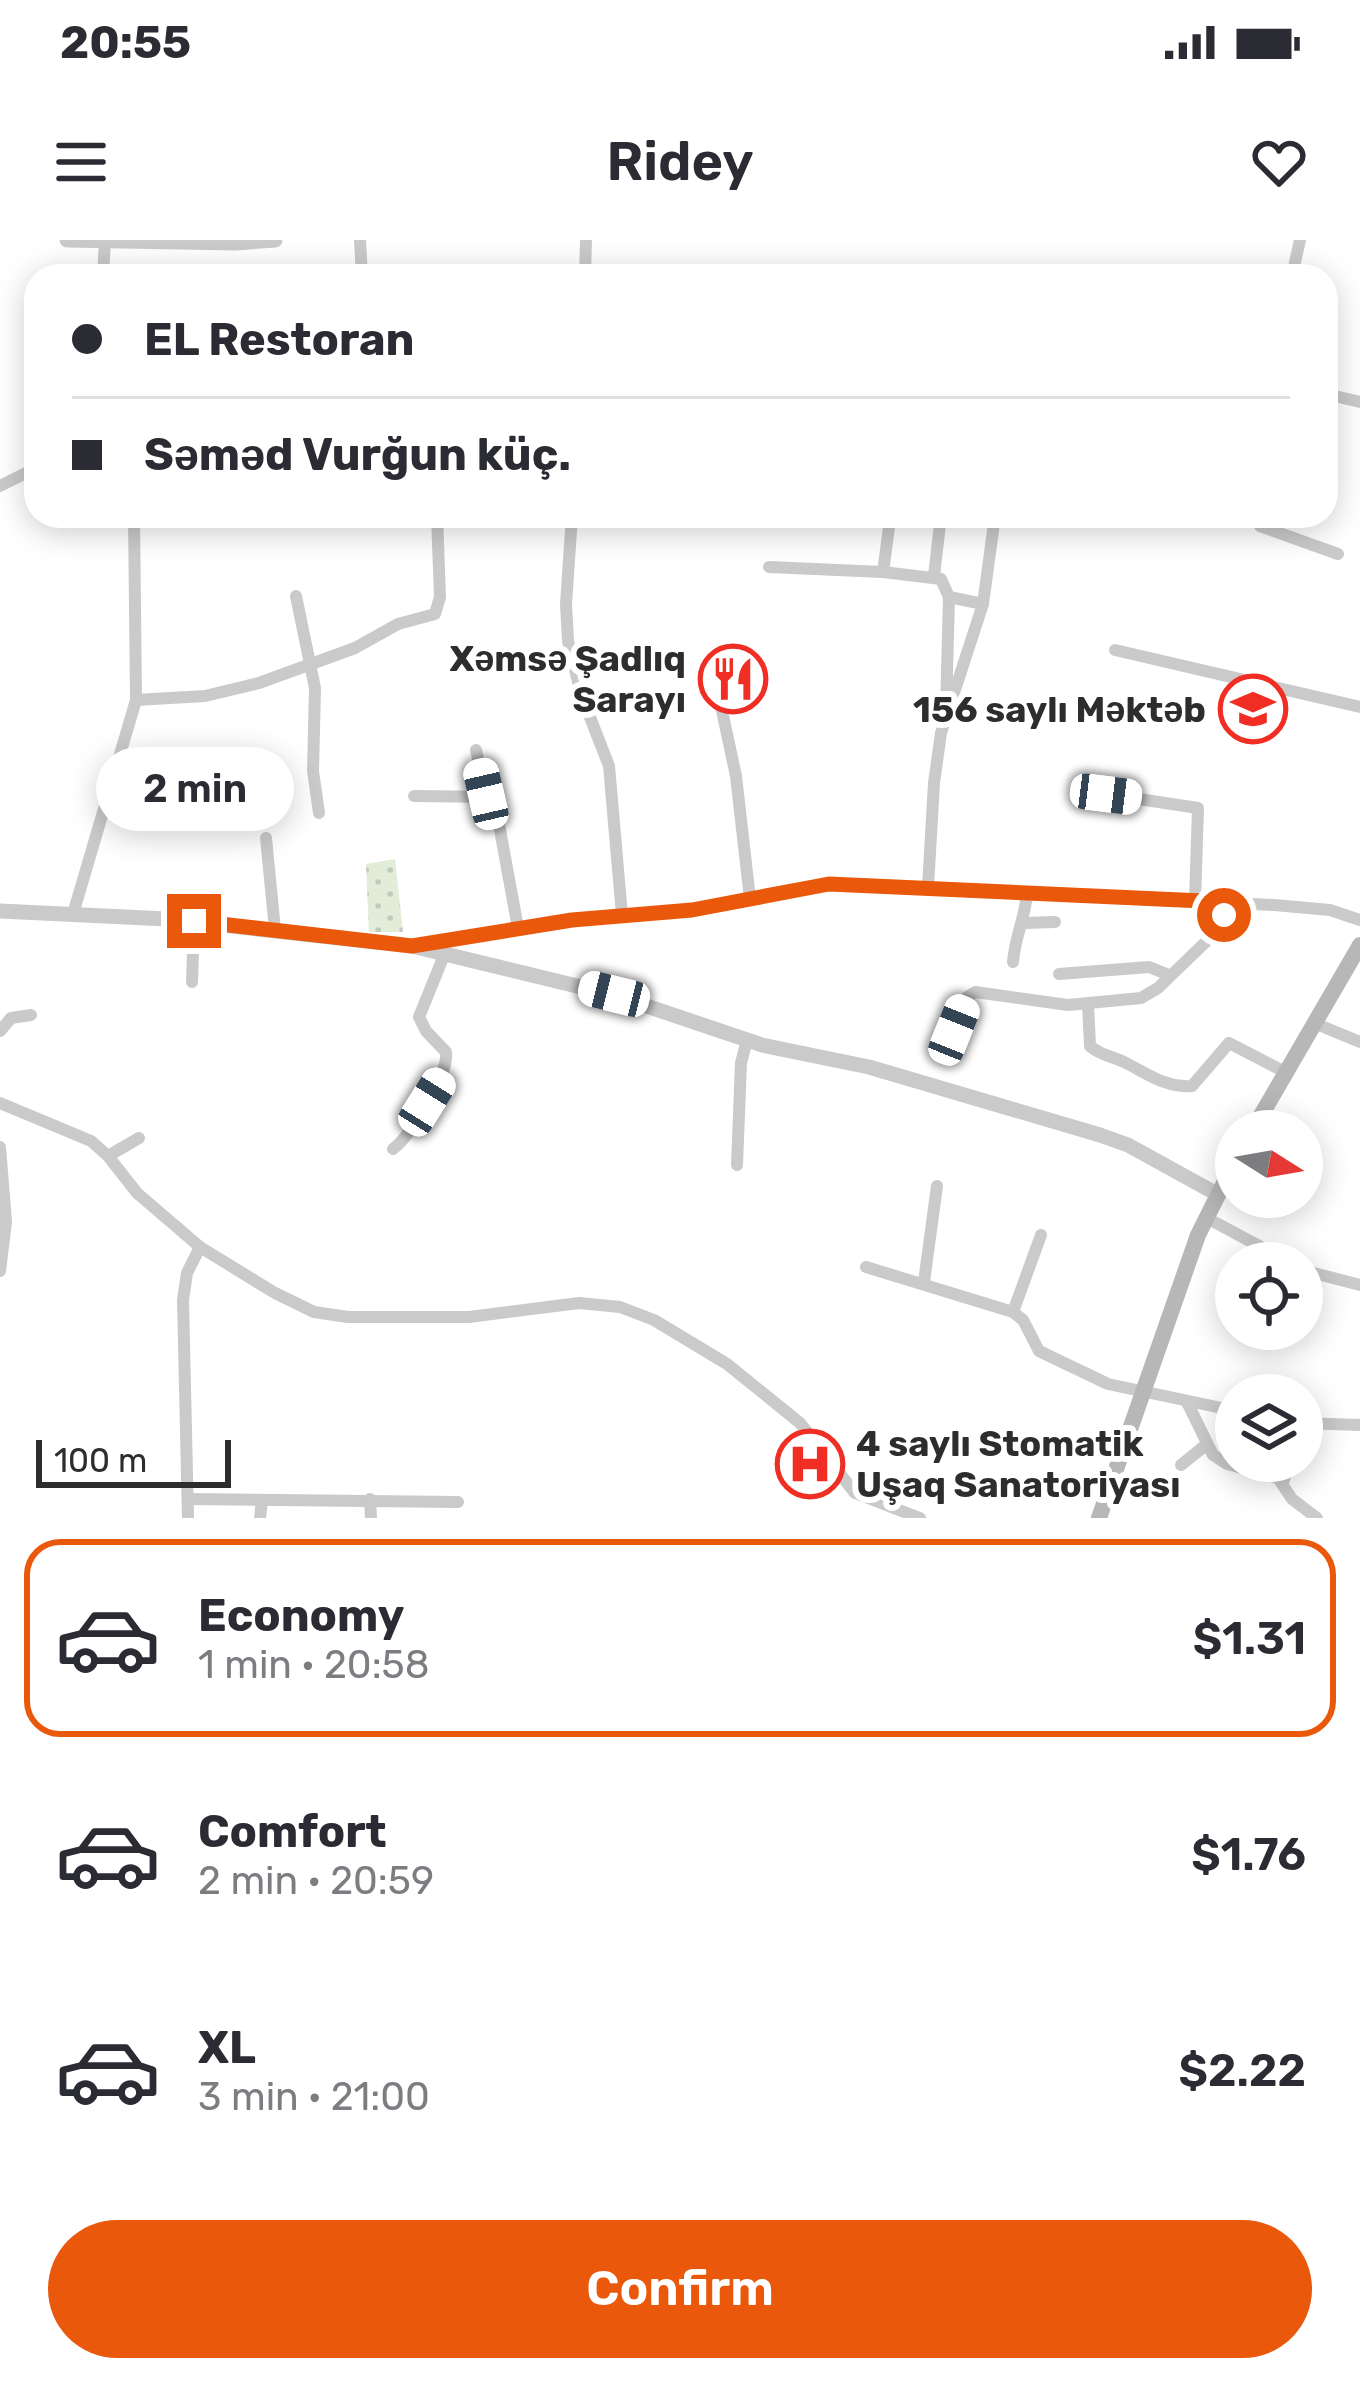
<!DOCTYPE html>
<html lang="en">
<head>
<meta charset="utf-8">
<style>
  :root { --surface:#fff; --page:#f2f2f3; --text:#2b2b33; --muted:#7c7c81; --line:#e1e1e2; --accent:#ea580c }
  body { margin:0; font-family:Rubik,sans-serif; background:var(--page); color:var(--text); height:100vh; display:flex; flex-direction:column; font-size:45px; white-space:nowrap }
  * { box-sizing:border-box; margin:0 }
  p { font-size:39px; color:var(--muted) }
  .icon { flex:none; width:66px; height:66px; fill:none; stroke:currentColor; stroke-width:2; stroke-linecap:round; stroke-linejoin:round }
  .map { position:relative; height:1278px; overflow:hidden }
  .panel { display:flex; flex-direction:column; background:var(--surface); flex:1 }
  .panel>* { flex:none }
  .top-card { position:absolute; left:24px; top:24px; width:1314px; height:264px; border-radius:36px; box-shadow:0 6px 30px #0003; display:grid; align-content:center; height:264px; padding:0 48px; background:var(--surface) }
  .needle { width:78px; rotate:101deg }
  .tools { position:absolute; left:1215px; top:870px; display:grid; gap:24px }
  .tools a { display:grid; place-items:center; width:108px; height:108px; border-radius:50%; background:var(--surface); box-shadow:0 6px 30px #0003; font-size:60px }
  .scale { position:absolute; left:36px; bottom:30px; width:195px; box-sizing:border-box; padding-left:12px; border:6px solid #2d2d2d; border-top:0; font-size:33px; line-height:42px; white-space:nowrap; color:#2d2d2d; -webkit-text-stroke:9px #fff; paint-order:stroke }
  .end { position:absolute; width:54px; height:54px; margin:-27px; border:15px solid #ea580c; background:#fff; box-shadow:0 0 0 6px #fff }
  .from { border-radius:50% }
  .bubble { position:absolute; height:84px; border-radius:42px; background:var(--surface); box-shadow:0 6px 30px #0003; font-size:39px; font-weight:600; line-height:84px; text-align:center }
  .car { position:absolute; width:36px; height:72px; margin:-36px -18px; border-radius:15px; box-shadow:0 0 9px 3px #0007; background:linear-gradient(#fff 24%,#345 0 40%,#fff 0 76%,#345 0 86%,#fff 0) }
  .top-card b { display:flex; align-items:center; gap:42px; height:114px; font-size:45px }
  .top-card b+b { border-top:3px solid var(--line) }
  .top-card i { width:30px; height:30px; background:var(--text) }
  ul { padding:21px 0 0; list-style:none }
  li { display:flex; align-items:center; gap:36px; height:198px; margin:0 24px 18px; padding:0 24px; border:6px solid transparent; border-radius:36px }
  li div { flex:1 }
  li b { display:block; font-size:45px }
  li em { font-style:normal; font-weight:600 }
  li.on { border-color:var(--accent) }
  li>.icon { width:108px; height:108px; stroke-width:1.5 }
  .action { display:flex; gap:24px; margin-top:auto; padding:24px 48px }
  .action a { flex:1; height:138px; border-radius:72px; background:var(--accent); color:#fff; font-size:48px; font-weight:600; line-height:138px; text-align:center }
  .status { display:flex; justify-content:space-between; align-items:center; height:84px; padding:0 60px; background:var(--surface); direction:ltr }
  .status svg { height:33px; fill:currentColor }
  header { display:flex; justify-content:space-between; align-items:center; height:156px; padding:0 48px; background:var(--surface); font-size:54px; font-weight:600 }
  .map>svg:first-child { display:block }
  .park { fill:url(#park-dots) }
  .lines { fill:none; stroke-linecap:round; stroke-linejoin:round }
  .minor { stroke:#cacaca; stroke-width:12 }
  .tertiary { stroke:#cacaca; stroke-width:15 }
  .secondary { stroke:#b7b7b7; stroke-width:16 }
  .route { stroke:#ea580c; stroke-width:15 }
  .labels { text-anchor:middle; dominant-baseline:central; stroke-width:12; stroke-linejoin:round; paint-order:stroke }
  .poi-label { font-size:36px; font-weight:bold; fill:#2d2d2d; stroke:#fff; text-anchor:end }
</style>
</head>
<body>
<div class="status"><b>20:55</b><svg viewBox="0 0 49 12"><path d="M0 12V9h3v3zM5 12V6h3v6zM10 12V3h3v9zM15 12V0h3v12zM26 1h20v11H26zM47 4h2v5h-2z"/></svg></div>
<header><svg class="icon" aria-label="menu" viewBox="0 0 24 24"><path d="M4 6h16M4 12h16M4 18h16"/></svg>Ridey<svg class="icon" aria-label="heart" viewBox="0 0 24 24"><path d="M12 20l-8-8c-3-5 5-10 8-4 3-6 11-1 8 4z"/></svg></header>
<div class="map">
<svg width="1360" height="1278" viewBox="0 0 1360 1278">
  <defs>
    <pattern id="park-dots" width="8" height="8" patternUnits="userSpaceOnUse" patternTransform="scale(3)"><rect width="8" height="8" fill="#e1ecd9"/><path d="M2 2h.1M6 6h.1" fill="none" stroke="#c1cbbb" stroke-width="1.8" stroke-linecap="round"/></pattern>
  </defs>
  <rect width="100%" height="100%" fill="#fff"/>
  <!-- park -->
  <path class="park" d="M395,619L403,692H369L366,624Z"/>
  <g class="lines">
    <!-- minor -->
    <g class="minor">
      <path d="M360,0L362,36"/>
      <path d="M103,36L105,0"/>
      <path d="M585,36L586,0"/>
      <path d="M1292,36L1300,0"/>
      <path d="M1326,154L1360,162"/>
      <path d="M0,246L36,228"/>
      <path d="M572,276L566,364L568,401L581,454L609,526L622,675"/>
      <path d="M1260,286L1338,314"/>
      <path d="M769,327L883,332L941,339L949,357L946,469"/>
      <path d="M883,332L890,280"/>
      <path d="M934,336L940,284"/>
      <path d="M296,356L315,448L313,531L319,573"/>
      <path d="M949,357L983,364"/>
      <path d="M1115,410L1360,467"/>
      <path d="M136,460L205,456L259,443L355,408L398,384L435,374L440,357L437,276"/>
      <path d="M721,466L736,536L750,659"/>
      <path d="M476,510L486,554"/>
      <path d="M1106,554L1198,568L1195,661"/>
      <path d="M414,556L494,557L518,688"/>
      <path d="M266,598L275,690"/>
      <path d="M928,647L934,543L941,493L983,364L995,276"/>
      <path d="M73,674L136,460L134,276"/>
      <path d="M1024,683L1055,682"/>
      <path d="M415,705L572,680L692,670L829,644L1274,665L1330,670L1360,680"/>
      <path d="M1013,722C1015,696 1025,679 1027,653"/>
      <path d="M1059,734L1149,727L1169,735"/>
      <path d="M192,742L194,681"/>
      <path d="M1088,764L1090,806C1101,816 1113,816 1126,823C1148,834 1166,848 1192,846L1229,803L1285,832"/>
      <path d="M1314,783L1360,802"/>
      <path d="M0,791L11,778L31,775"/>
      <path d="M954,791L967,757L975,752L1068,765L1141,758L1158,748L1214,694L1225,662"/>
      <path d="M0,863L91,901L108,916L137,953L200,1007L275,1053L314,1072L348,1077H469L579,1063L620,1067L654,1080L727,1124L800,1183L855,1253L920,1278"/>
      <path d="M0,907L6,982L0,1031"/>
      <path d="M393,909C412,895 449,835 446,812L426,791L419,777L445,713"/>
      <path d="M108,916L139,898"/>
      <path d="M737,925L741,823L747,800"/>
      <path d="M1205,977L1291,1023"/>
      <path d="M866,1027L1013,1072L1023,1080L1039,1111L1108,1144L1236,1171"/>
      <path d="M1302,1030L1360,1045"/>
      <path d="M924,1042L937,946"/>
      <path d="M1013,1072L1041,995"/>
      <path d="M1187,1162L1213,1215L1227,1224L1278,1238L1292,1259L1317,1278"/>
      <path d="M1302,1183L1360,1185"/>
      <path d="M1181,1225L1207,1204"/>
      <path d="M1283,1242L1291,1221"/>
      <path d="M188,1259L458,1262"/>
      <path d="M370,1259L371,1278"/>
      <path d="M188,1278L183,1060L187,1033L200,1007"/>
      <path d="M260,1278L262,1260"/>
    </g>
    <!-- tertiary -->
    <g class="tertiary">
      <path d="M67,0L235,3L275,0"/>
      <path d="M0,671L167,679L412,706L614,755L762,805L869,827L1100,895L1128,905L1217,954"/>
    </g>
    <!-- secondary -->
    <g class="secondary">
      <path d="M1252,891L1360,705"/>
      <path d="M1099,1278L1198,995L1236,919"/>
    </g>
  </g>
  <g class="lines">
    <!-- route -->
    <path class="route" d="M194,681L412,706L572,680L692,670L829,644L1225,662L1224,675"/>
  </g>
  <!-- icons -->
  <defs>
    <symbol id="restaurant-ring" viewBox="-11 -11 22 22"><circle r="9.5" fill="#fff" stroke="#f02e23" stroke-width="1.5"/><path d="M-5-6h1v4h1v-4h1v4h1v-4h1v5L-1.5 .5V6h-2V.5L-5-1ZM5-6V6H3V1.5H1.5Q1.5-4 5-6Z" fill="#f02e23"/></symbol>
    <symbol id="school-ring" viewBox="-11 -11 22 22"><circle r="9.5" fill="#fff" stroke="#f02e23" stroke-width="1.5"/><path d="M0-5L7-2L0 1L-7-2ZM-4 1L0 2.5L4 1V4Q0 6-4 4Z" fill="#f02e23"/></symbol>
    <symbol id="hospital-ring" viewBox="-11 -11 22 22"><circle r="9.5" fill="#fff" stroke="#f02e23" stroke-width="1.5"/><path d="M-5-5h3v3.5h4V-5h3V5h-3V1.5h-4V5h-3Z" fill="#f02e23"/></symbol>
  </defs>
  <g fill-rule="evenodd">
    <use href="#restaurant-ring" x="695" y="401" width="76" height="76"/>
    <use href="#school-ring" x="1215" y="431" width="76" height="76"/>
    <use href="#hospital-ring" x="772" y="1186" width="76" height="76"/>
  </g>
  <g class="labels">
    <!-- poi labels -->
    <g class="poi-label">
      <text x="686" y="418">Xəmsə Şadlıq<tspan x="686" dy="41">Sarayı</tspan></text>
      <text x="1206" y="469">156 saylı Məktəb</text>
      <text x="856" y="1203" text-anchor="start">4 saylı Stomatik<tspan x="856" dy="41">Uşaq Sanatoriyası</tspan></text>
    </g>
  </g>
</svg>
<div class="tools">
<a><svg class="needle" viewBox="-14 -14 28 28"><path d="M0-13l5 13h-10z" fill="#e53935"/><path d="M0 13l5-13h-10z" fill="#7c7c81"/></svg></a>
<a><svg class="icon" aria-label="locate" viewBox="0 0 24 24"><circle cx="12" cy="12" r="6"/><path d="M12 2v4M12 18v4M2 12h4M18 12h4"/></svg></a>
<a><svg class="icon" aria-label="layers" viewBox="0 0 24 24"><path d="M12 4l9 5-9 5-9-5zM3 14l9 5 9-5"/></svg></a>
</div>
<div class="scale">100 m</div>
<i class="end from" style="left:1224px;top:675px"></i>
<i class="end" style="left:194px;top:681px"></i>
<div class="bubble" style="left:96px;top:507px;width:198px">2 min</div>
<i class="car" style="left:486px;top:554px;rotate:347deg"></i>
<i class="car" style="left:1106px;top:554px;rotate:97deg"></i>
<i class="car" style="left:614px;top:754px;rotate:284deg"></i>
<i class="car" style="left:954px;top:790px;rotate:22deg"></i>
<i class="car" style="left:427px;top:862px;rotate:32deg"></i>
<div class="top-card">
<b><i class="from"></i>EL Restoran</b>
<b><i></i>Səməd Vurğun küç.</b>
</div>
</div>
<section class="panel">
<ul>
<li class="on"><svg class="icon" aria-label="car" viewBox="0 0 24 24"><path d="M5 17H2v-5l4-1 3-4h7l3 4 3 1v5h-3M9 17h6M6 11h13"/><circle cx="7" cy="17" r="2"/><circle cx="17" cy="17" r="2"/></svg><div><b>Economy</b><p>1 min · 20:58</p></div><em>$1.31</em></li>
<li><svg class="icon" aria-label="car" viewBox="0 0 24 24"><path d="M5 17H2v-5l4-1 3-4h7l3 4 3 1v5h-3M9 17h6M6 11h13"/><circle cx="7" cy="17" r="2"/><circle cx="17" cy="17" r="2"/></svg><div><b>Comfort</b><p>2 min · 20:59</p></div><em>$1.76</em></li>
<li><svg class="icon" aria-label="car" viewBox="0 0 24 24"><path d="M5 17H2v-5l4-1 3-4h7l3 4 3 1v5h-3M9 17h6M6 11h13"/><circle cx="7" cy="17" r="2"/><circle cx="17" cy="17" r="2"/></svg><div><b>XL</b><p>3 min · 21:00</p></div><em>$2.22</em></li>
</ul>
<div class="action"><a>Confirm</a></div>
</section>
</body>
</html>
